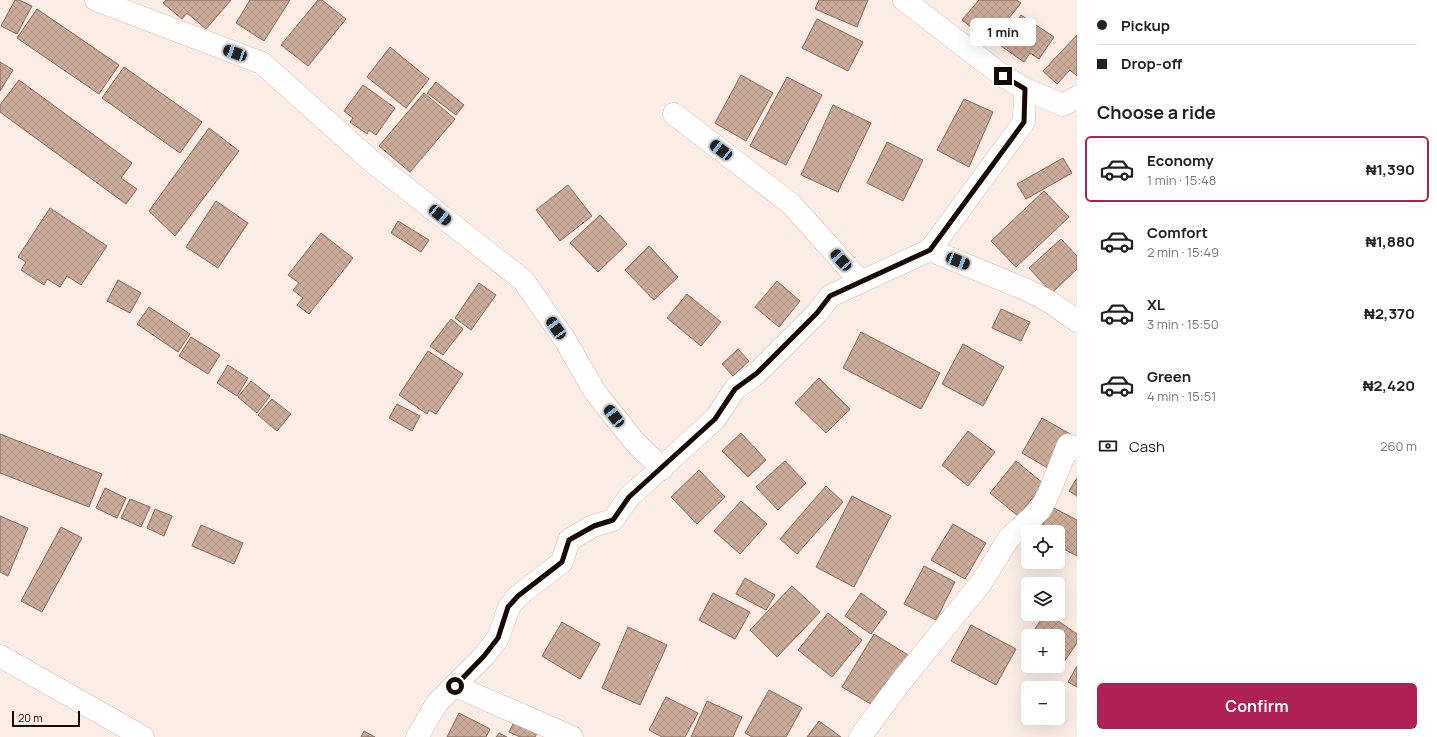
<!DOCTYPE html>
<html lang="en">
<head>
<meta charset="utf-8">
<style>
  :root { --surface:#fff; --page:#f6f6f6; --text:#202124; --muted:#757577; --line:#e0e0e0; --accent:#af2056 }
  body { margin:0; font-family:Manrope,sans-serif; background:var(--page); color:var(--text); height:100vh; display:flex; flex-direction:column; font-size:15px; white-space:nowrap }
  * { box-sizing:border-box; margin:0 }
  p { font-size:13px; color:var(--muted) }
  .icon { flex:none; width:22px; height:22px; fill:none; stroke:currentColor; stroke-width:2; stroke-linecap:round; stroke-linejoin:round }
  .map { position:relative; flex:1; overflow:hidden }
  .panel { display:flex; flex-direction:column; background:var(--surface); width:360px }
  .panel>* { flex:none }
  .banner { display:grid; align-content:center; height:88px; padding:0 20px; background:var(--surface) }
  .controls { position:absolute; left:1021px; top:525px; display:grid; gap:8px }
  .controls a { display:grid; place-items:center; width:44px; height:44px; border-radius:6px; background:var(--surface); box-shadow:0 4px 16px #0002; font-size:20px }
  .scale { position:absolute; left:12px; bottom:10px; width:68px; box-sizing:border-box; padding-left:4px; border:2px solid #150a05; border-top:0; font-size:11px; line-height:14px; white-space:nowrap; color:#150a05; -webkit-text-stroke:3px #fbece6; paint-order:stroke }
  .end { position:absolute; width:18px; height:18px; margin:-9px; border:5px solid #150a05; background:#fff; box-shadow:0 0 0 2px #fff }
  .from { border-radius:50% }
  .bubble { position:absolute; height:28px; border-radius:6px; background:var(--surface); box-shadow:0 4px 16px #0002; font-size:13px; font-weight:700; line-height:28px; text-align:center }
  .car { position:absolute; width:12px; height:24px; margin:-12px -6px; border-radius:5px; box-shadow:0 0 3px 1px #0007; background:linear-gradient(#222 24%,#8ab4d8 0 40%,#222 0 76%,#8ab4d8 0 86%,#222 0) }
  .banner b { display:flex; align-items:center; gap:14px; height:38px; font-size:15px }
  .banner b+b { border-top:1px solid var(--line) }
  .banner i { width:10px; height:10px; background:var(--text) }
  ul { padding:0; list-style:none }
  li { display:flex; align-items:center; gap:12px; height:66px; margin:0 8px 6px; padding:0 12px; border:2px solid transparent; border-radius:6px }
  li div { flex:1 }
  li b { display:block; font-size:15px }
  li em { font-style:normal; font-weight:700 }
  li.on { border-color:var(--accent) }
  li>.icon { width:36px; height:36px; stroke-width:1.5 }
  h2 { padding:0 20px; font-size:18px; line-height:48px }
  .pay { display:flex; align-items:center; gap:10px; height:44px; padding:0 20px; font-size:15px }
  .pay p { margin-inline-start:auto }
  .action { display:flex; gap:8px; margin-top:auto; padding:8px 20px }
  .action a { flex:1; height:46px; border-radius:6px; background:var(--accent); color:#fff; font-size:16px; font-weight:700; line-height:46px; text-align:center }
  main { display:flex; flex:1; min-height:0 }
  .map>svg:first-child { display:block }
  .building { fill:url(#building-cross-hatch); stroke:#876a5a }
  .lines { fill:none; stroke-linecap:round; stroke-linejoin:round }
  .minor-casing { stroke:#dbbaab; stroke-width:23 }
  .minor { stroke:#fff; stroke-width:22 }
  .route { stroke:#150a05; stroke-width:5 }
</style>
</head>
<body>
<main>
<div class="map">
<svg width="1077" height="737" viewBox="0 0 1077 737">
  <defs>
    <pattern id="building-cross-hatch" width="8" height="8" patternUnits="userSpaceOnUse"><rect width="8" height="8" fill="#cbab9a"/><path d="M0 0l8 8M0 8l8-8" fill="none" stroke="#ad9283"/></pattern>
  </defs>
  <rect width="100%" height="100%" fill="#fbece6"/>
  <!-- building -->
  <g class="building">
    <path d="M15,0H19L32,6L17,34L1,26Z"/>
    <path d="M166,0H231L206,29L187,13L182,19L163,3Z"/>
    <path d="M250,0H290L264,41L236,23Z"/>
    <path d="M318,0H322L346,19L308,66L281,45Z"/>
    <path d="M819,0H868L857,27L815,9Z"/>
    <path d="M979,0H1017L1021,3L990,42L962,20Z"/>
    <path d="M37,9L119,65L99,94L17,38Z"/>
    <path d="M1021,15L1054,37L1039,59L1030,53L1024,62L1001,46Z"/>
    <path d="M817,19L863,42L848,71L802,48Z"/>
    <path d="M1077,35V76L1070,70L1057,84L1043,71Z"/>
    <path d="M390,47L429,79L406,108L367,77Z"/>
    <path d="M0,62L13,70L0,91Z"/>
    <path d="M124,67L202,122L180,153L102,98Z"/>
    <path d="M741,75L773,93L746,141L715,123Z"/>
    <path d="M787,77L822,95L786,165L750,146Z"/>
    <path d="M19,80L132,163L121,178L137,189L126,204L0,112V105Z"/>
    <path d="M436,82L464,105L456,115L427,93Z"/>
    <path d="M363,85L395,108L376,135L369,130L367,134L350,122L353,118L344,111Z"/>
    <path d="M424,93L455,119L410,172L379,146Z"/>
    <path d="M964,99L993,112L969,167L937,150Z"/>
    <path d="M833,105L871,123L838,192L801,175Z"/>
    <path d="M209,128L239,151L175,236L149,211Z"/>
    <path d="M887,142L923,160L903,201L867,183Z"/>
    <path d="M1063,158L1072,173L1026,199L1017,184Z"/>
    <path d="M568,185L592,216L560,241L536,210Z"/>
    <path d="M1044,191L1069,217L1016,267L991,241Z"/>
    <path d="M216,201L248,223L218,268L186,247Z"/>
    <path d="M50,208L107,246L81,285L67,276L60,287L47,279L44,285L21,270L26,262L18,257Z"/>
    <path d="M600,215L627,244L598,272L570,243Z"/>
    <path d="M398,221L429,240L421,252L391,233Z"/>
    <path d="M321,233L353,258L309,314L297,305L303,298L293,290L299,283L288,275Z"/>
    <path d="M1061,239L1077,256V269L1052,293L1029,268Z"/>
    <path d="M649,246L678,277L654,300L625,270Z"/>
    <path d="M118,280L141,293L130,313L107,301Z"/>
    <path d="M777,281L800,301L779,327L755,307Z"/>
    <path d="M479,283L496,295L471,330L455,318Z"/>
    <path d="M687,294L721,322L701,346L667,318Z"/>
    <path d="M149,307L190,334L178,352L137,324Z"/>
    <path d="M1001,309L1030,322L1021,341L992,328Z"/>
    <path d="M451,319L463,329L443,355L430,346Z"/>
    <path d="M861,332L940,373L921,409L843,368Z"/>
    <path d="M191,337L220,355L208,374L179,356Z"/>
    <path d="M963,344L1004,367L983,406L942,384Z"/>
    <path d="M738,349L749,361L733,376L722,364Z"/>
    <path d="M428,351L463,374L436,414L429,410L427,414L399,395Z"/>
    <path d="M228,365L248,378L237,396L217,383Z"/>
    <path d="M819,378L850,409L826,433L795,403Z"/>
    <path d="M251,381L270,396L257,413L238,397Z"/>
    <path d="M272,399L291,414L277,431L258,415Z"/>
    <path d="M397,404L420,416L412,431L389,418Z"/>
    <path d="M1042,418L1072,435L1051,470L1022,453Z"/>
    <path d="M968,431L995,452L968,486L942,465Z"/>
    <path d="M741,433L766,460L748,477L722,451Z"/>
    <path d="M0,434L102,474L89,507L0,473Z"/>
    <path d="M785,461L806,483L778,510L756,487Z"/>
    <path d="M1016,461L1044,484L1018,516L990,493Z"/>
    <path d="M699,470L725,497L697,524L671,497Z"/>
    <path d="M1077,478V496L1069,491Z"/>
    <path d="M826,486L843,502L797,554L780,539Z"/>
    <path d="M105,488L126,498L117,518L96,508Z"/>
    <path d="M852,496L891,516L854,587L816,567Z"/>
    <path d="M130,499L150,507L141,527L121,518Z"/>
    <path d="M741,501L767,524L740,554L714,531Z"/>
    <path d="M1052,507L1077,520V556L1058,546V532H1038Z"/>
    <path d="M155,509L172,516L164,536L147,528Z"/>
    <path d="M0,516L28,528L8,576L0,572Z"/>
    <path d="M953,524L986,543L965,579L931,560Z"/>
    <path d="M201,525L243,543L234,564L192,546Z"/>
    <path d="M61,527L82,538L42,612L21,601Z"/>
    <path d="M924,566L955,582L936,620L904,604Z"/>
    <path d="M745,578L775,595L766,610L736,594Z"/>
    <path d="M792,586L820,612L777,657L750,630Z"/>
    <path d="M713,593L750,612L735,639L699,620Z"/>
    <path d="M861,593L887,612L871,634L845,616Z"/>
    <path d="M828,613L862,640L832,677L798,650Z"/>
    <path d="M1045,614H1048L1077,634V643L1059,669L1054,666H1058V636H1030Z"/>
    <path d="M562,622L600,644L580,679L542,656Z"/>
    <path d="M971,625L1016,649L996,685L951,661Z"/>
    <path d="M628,627L667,645L640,705L602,688Z"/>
    <path d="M874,634L908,655L876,707L842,687Z"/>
    <path d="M1028,638V648L1023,645Z"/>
    <path d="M1077,666V687L1068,682Z"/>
    <path d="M769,690L802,708L786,737H752L745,733Z"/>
    <path d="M666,697L698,713L685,737H662L649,730Z"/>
    <path d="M707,701L742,717L733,737H691Z"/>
    <path d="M459,713L490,729L486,737H447Z"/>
    <path d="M515,720L538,731L535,737H520L509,732Z"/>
    <path d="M819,721L841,737H807Z"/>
    <path d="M364,731L375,737H361Z"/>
    <path d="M499,733L507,737H496Z"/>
  </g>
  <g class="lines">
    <defs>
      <g id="minor">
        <path d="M96,0L262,63L369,159L523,280L565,340L595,392L634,441L662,469"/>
        <path d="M1025,89L1063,105L1077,97"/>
        <path d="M674,114L791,204L861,282"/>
        <path d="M930,250L1027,290L1050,302L1077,321"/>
        <path d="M0,656L143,737"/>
        <path d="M455,686L572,737"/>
        <path d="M417,737L437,703L484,656L498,638L509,607L518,596L562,562L569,540L593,526L613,520L629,497L715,419L735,389L757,373L817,313L830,296L930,250L1024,122L1025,89L1003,76L904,0"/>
        <path d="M860,737L903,679L981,583L1009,538L1040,510L1049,493L1068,445L1073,449L1077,447"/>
      </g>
    </defs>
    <!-- minor casing -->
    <use href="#minor" class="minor-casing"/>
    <!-- minor -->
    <use href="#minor" class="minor"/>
  </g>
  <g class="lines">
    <!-- route -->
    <path class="route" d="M455,686L484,656L498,638L508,607L518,596L562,562L569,540L594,526L613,520L629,497L715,419L735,389L757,373L817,313L830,296L930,250L1024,122L1025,89L1003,76"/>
  </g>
</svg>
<div class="controls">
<a><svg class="icon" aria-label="locate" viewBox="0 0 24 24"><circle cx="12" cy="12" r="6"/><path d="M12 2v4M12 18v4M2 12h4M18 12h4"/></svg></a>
<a><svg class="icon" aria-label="layers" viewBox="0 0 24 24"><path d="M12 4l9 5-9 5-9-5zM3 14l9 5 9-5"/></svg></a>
<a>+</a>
<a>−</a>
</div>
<div class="scale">20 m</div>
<i class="end from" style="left:455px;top:686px"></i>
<i class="end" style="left:1003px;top:76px"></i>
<div class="bubble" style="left:970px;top:18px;width:66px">1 min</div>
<i class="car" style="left:235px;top:53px;rotate:290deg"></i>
<i class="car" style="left:721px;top:150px;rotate:308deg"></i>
<i class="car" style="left:440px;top:215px;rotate:129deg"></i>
<i class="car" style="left:841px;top:260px;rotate:318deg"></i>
<i class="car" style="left:958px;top:261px;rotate:112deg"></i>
<i class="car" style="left:556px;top:328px;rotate:325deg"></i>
<i class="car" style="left:614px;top:416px;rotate:322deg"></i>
</div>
<section class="panel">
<div class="banner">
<b><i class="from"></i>Pickup</b>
<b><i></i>Drop-off</b>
</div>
<h2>Choose a ride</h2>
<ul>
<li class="on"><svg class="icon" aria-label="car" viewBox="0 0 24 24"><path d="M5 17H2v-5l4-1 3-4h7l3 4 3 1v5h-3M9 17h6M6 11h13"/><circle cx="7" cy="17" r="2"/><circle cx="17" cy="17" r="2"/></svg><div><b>Economy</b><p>1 min · 15:48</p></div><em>₦1,390</em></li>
<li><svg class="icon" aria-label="car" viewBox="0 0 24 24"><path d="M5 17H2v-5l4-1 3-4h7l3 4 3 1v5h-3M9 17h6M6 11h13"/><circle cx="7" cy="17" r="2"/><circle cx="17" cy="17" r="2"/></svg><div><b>Comfort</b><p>2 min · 15:49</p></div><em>₦1,880</em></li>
<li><svg class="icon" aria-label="car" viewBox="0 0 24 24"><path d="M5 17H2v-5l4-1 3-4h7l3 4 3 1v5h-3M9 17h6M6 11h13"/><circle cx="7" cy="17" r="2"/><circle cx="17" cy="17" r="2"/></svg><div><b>XL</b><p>3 min · 15:50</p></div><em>₦2,370</em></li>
<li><svg class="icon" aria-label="car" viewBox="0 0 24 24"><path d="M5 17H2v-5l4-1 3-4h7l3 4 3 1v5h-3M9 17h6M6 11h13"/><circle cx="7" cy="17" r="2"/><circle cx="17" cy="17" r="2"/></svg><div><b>Green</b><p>4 min · 15:51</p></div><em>₦2,420</em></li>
</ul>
<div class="pay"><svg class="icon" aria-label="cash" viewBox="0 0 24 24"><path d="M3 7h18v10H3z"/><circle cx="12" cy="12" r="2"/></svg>Cash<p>260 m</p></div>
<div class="action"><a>Confirm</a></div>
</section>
</main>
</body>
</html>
